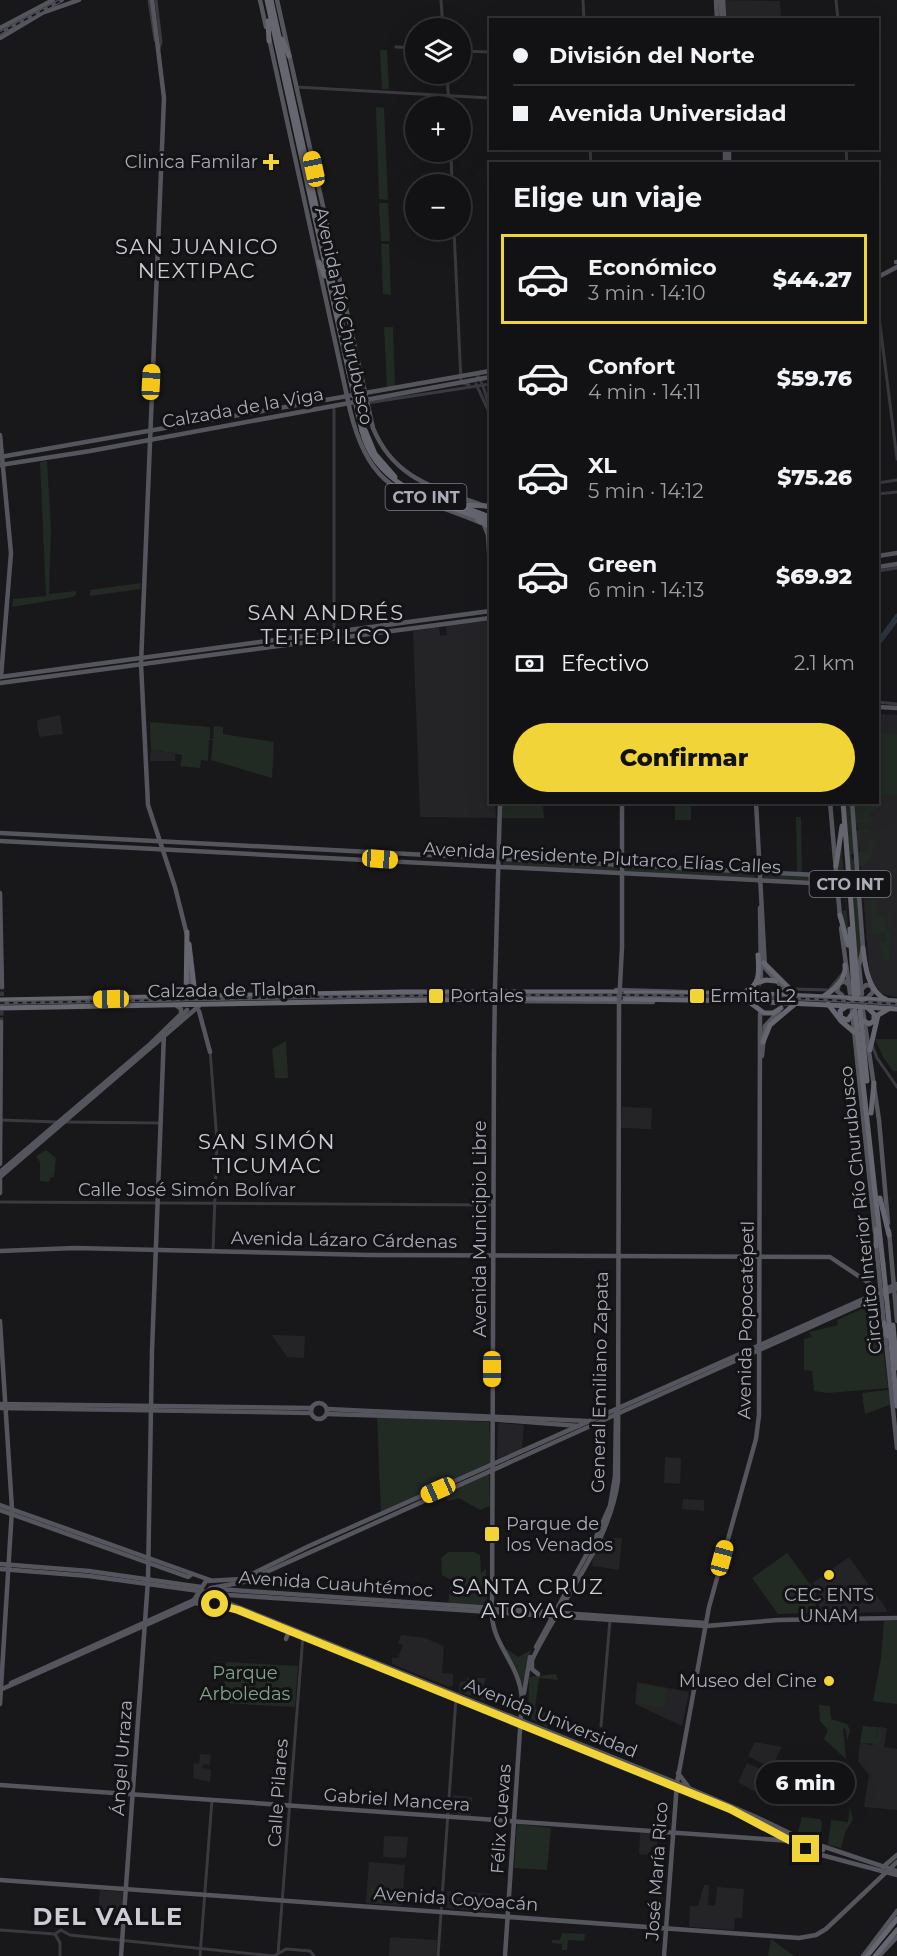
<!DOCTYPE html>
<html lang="es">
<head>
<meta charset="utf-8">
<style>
  :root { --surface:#121214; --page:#1f2022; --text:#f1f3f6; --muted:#9c9ea0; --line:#313234; --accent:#f1d438 }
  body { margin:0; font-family:Montserrat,sans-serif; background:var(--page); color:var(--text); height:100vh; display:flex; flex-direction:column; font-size:22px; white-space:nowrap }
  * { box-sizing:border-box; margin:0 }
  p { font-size:20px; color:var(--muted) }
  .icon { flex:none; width:33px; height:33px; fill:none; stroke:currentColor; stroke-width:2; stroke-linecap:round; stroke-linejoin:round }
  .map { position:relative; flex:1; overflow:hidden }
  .side { position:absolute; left:489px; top:162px; width:390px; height:642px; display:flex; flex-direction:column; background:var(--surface); border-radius:0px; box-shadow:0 6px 24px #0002,0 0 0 2px var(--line) }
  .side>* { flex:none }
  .banner { position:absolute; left:489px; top:18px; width:390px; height:132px; border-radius:0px; box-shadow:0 6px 24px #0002,0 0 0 2px var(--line); display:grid; align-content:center; height:132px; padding:0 24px; background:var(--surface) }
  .controls { position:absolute; left:405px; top:18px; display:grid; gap:12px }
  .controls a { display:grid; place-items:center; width:66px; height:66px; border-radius:50%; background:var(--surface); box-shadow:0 6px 24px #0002,0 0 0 2px var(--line); font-size:30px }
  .end { position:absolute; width:27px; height:27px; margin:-14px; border:8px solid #f1d438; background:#111; box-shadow:0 0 0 3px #111 }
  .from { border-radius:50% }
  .bubble { position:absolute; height:42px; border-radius:21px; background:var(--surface); box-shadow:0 6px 24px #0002,0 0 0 2px var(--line); font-size:20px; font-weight:800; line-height:42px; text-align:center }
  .car { position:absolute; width:18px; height:36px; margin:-18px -9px; border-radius:8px; box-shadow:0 0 4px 2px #0007; background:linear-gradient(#f5c518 24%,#345 0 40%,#f5c518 0 76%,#345 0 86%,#f5c518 0) }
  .banner b { display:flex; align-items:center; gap:21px; height:57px; font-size:22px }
  .banner b+b { border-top:2px solid var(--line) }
  .banner i { width:15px; height:15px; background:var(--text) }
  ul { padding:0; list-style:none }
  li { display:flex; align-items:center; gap:18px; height:90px; margin:0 12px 9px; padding:0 12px; border:3px solid transparent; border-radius:0px }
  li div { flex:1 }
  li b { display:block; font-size:22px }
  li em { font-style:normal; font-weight:800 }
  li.selected { border-color:var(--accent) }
  li>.icon { width:54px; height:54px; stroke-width:1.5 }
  h2 { padding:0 24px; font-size:27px; line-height:72px }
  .pay { display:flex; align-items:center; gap:15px; height:66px; padding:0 24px; font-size:22px }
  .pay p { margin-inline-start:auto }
  .action { display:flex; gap:12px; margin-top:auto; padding:12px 24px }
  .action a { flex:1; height:69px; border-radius:36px; background:var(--accent); color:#111; font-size:24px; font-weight:800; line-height:69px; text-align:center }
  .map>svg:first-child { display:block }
  .built { fill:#242427 }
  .green { fill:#222a24 }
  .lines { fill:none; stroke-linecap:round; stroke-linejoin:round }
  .canal { stroke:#2e343e; stroke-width:3 }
  .major-tunnel { stroke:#35363a; stroke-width:4.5; stroke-dasharray:4.5 2; stroke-linecap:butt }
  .minor { stroke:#39393f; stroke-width:3 }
  .major { stroke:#55555e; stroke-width:4.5 }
  .highway { stroke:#656670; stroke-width:5 }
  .rail-casing { stroke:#4e4e56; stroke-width:4 }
  .rail { stroke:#131315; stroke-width:1.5; stroke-dasharray:4.5; stroke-linecap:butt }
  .major-bridge { stroke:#55555e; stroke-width:4.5 }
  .highway-bridge { stroke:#656670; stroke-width:5 }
  .route { stroke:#f1d438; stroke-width:8 }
  .poi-dot { fill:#f1d438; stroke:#131315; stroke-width:2 }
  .labels { text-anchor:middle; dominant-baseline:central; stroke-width:6; stroke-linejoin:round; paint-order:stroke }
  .shield { fill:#131315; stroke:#7d7e88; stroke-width:1.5 }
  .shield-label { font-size:16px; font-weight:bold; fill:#aaacb9 }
  .poi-label { font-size:18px; fill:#aaacb9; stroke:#131315; text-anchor:start }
  .street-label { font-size:18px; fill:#aaacb9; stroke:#131315 }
  .park-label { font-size:18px; fill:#81a48a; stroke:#131315 }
  .quarter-label { font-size:21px; letter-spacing:1.5px; fill:#cbccd5; stroke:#131315 }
  .district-label { font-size:24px; font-weight:bold; letter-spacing:1.5px; fill:#cbccd5; stroke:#131315 }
</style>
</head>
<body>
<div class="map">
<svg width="897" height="1956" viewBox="0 0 897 1956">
  <rect width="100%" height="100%" fill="#18181a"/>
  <!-- built -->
  <g class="built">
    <path d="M724,0L780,1L781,19H726Z"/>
    <path d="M489,621L490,802L495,803L496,818L420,817L413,631L439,627L440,636L447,635L446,626Z"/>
    <path d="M878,714L897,715V997L882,994L870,979L858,828L855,825L878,802Z"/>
    <path d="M60,715L63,734L39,737L37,720Z"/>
    <path d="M151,749L175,754V761H150Z"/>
    <path d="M622,1107L652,1108L651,1129L621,1128Z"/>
    <path d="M272,1335L305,1336L304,1358L287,1357Z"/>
    <path d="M498,1423L524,1425L522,1449L497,1460Z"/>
    <path d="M665,1457L681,1458L680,1484L664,1483Z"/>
    <path d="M683,1499L704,1500V1511L682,1509Z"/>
    <path d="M602,1538H622L619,1570L592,1566L593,1554Z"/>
    <path d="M849,1557L887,1610L886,1612L819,1614V1592L813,1583Z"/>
    <path d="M401,1635L425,1638L444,1646L442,1673L453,1674V1685L449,1687L392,1664V1658H398L403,1645L398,1643Z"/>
    <path d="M637,1682L689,1692L682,1726L635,1704Z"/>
    <path d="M876,1727L887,1728L884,1747L897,1749V1810L864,1807L869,1775L858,1761L860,1743L873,1745Z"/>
    <path d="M755,1742L782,1747L771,1768L748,1756Z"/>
    <path d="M200,1754L211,1755L210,1765L204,1764L202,1768L211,1769L210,1782L193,1778L194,1763L199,1764Z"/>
    <path d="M747,1763L767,1772L757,1793L738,1782Z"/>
    <path d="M453,1795L472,1797L471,1816L452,1814Z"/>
    <path d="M640,1833L658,1834L657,1847H651L650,1855L639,1854Z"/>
    <path d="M384,1836L408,1837L406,1858L383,1857Z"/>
    <path d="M369,1862L405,1865L402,1906L366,1903Z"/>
    <path d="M704,1885H709L708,1905L715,1906L717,1887L744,1889L742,1918H735L734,1930L689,1927L690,1906H698Z"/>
    <path d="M100,1890L123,1892L122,1913L98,1911Z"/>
    <path d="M447,1891L463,1892L462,1899L469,1900L470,1892L491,1894L490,1912L446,1908Z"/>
    <path d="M390,1937L437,1940L436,1956H389Z"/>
  </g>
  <!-- green -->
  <g class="green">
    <path d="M380,50H387L389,89H382Z"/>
    <path d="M376,107L384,108L388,200L379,199Z"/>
    <path d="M379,203H388L390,241H381Z"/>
    <path d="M381,244H389L391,295L383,294Z"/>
    <path d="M384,327H393L395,386L387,388Z"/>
    <path d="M47,461L51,529L49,594L76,591V594L73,597L12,607L13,599L46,596L40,462Z"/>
    <path d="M141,583L140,589L90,596V590Z"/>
    <path d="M150,722L210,727V739H213L214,726L223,727V734L274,742L272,778L211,760L213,740H209L208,761L201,760L200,768L180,766L182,755L151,749Z"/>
    <path d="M878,733L897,734V795H878L881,806L870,812L872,822L855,824L854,803L878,802Z"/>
    <path d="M501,803H543L544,818H501Z"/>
    <rect x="675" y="803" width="16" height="17"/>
    <path d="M845,803H850L854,854H851L852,859H855L862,948L858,965Z"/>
    <path d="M796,817H801L802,872H797Z"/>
    <path d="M859,829H870V833H859V852H867L869,841L873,839C873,853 873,864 858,867L856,832Z"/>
    <path d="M841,839L848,927V941L842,911L846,910L844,887H840L838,867Z"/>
    <path d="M503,859L617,865L618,868L616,872L503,866Z"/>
    <path d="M624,865L756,874L754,878L624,872Z"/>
    <path d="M764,873L831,878L833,882L832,884L763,879Z"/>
    <path d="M876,900L877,918L884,915L886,932L890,931L888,915L891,914L889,962H886L879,942H886L885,933L873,934L870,901Z"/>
    <path d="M875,1039H897V1071H893L883,1057Z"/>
    <path d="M286,1041L288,1078H275L272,1049Z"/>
    <path d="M46,1150L56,1158L54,1177L50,1178L49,1182L40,1181V1162L36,1156Z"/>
    <path d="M873,1304L878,1307L888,1388L827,1393L814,1391L812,1371L804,1370V1339L812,1337L809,1332L838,1325L837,1320Z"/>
    <path d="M888,1390L892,1404L865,1414L862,1393Z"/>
    <path d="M381,1417L489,1422L491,1463L381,1514L377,1418Z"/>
    <path d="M489,1474L490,1506L480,1510L459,1498L448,1501L445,1494Z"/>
    <path d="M448,1552H474L480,1555L481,1573L486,1569L487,1607L448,1606L451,1580L442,1575L441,1558Z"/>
    <path d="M787,1553L816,1592V1613L778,1614L752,1578Z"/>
    <path d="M884,1621H897V1704L873,1701L881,1658Z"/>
    <path d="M505,1648L518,1657L531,1650L526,1665L524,1689L517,1670Z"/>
    <path d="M226,1662L298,1666L295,1707L223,1703Z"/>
    <path d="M556,1674L558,1680L539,1678L535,1709L550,1714L548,1728L528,1717L529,1677Z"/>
    <path d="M467,1678H486L483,1686L486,1701L459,1692L460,1682L467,1681Z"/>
    <path d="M640,1684L667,1689L664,1708L636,1703Z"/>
    <path d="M819,1705L830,1706L831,1719L847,1724L850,1730L847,1741L846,1729L843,1728L846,1759L824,1739L828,1730L820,1721Z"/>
    <path d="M863,1726L876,1727V1743L879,1727L882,1728L880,1744L860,1743Z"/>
    <path d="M850,1807L853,1820L846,1830L841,1848L828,1845L831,1820L848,1822Z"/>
    <path d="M802,1817L820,1819L822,1823L820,1843L797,1835Z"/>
    <path d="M517,1824L551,1828L547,1870L514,1868Z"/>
    <path d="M371,1886L397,1888L395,1904L370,1902Z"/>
    <path d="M562,1933L585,1934L584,1941L568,1940L567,1950H562V1944L552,1943V1940H560Z"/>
    <path d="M771,1939L794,1956H768Z"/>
  </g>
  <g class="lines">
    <!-- canal -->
    <g class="canal">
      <path d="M878,641L897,615"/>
      <path d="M878,645L897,620"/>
    </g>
    <!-- major-tunnel -->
    <g class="major-tunnel">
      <path d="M755,1004L754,994L761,981"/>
      <path d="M1,1022L2,987"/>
    </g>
    <!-- minor -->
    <g class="minor">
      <path d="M149,0L155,40"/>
      <path d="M156,0L161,42L159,49"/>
      <path d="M441,0L443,28"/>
      <path d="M583,0L584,20"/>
      <path d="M836,0L838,20"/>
      <path d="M396,47L416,48"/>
      <path d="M460,51L490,52"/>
      <path d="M447,74L449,106"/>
      <path d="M296,87L490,98"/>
      <path d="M590,148L591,164"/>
      <path d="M846,148L847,164"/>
      <path d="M451,152L452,184"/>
      <path d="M454,230L461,382L469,385"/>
      <path d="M878,309L897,459"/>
      <path d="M476,374C484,381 485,397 490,407"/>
      <path d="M476,384L490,414"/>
      <path d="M367,403L490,384"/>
      <path d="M878,483L897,480"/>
      <path d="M878,494L897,492"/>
      <path d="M878,571L897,568"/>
      <path d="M329,639L334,632V405"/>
      <path d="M878,702L897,704"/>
      <path d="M792,989L829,990L843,973"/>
      <path d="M872,1045L877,1058L897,1087"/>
      <path d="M210,1050L217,1141L213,1251"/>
      <path d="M0,1120L58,1122"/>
      <path d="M65,1122L160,1123"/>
      <path d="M0,1202L493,1205"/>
      <path d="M601,1726L610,1620"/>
      <path d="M0,1930L55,1934L61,1930L70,1935L274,1956L286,1949L310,1951L314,1956"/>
      <path d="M55,1934L60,1943V1956"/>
      <path d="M278,1954L303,1635"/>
      <path d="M200,1956L212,1800"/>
      <path d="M438,1956L456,1698"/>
    </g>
    <!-- major -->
    <g class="major">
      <path d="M152,0L164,98L141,664L148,805L175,887L187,935"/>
      <path d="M260,0L266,27"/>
      <path d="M277,0L335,260"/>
      <path d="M716,0L717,20"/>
      <path d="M723,0L724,17"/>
      <path d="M0,28L53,0"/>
      <path d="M0,38L42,13L79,0"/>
      <path d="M269,38L350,410C371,498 409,492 481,523"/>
      <path d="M729,148V164"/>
      <path d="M725,164V148"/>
      <path d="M896,262H897"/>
      <path d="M337,268L373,428C395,482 441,489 490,508"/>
      <path d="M878,277L897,267"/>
      <path d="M0,435L11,553L1,677"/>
      <path d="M0,457L490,371"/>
      <path d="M0,465L90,451L490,377"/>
      <path d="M484,525L488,535L490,567"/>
      <path d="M878,556L897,553"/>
      <path d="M878,567L897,564"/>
      <path d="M0,677L490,611"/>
      <path d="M0,683L490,618"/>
      <path d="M878,707L897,708"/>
      <path d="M756,802L765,968L783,988"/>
      <path d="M830,802L840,917"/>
      <path d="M852,802L863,948L859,966L862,994"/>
      <path d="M0,833L837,876"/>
      <path d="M0,841L830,884L838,893"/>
      <path d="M0,893L2,987"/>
      <path d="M760,908L761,980"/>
      <path d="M841,928L850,993"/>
      <path d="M622,947V802"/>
      <path d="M190,967V993"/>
      <path d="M495,988L500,802"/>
      <path d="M616,990L715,993"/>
      <path d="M861,990L866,985L872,986L873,992L868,997"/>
      <path d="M842,995L837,991L839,984L844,981L849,985"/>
      <path d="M493,1001L653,1002"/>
      <path d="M199,1011L210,1052"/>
      <path d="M852,1011L875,1232"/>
      <path d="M863,1011L879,1120L888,1223"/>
      <path d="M173,1025L187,1010"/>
      <path d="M494,1055L492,1616C494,1647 520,1664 522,1700L505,1956"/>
      <path d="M762,1056L765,1026L779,1011"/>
      <path d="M0,1164L1,1022"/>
      <path d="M0,1172L148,1046L181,1014V1009L177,1006"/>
      <path d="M0,1175V1193"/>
      <path d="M0,1177L199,1006"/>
      <path d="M889,1231L897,1321"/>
      <path d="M876,1243L884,1324"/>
      <path d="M0,1251L75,1248L369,1255L830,1257L881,1291"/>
      <path d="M0,1321L12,1509L0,1704"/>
      <path d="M885,1332L897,1448"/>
      <circle cx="319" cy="1411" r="8"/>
      <path d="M0,1404L312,1408"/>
      <path d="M0,1408L311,1413"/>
      <path d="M327,1409L587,1421"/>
      <path d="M327,1414L489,1419L579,1426"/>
      <path d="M0,1505L210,1580"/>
      <path d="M0,1510L188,1577L192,1574"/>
      <path d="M0,1564L89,1571L201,1587"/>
      <path d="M0,1569L89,1576L229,1595L706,1626L778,1620L897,1618"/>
      <path d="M218,1589L706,1623"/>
      <path d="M194,1600L206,1581L242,1579L309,1546L897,1284"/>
      <path d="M195,1603L238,1610L730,1809L814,1853L897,1875"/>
      <path d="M286,1639L289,1631"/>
      <path d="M536,1647L596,1537L610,1506L615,1476L616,1413"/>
      <path d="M538,1674L532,1669V1660C560,1601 609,1546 618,1481L619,1005"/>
      <path d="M11,1683L194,1600L228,1603L677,1783L754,1816L804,1840L897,1871"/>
      <path d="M0,1690L193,1604L211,1588L244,1582L897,1288"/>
      <path d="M524,1693L530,1657"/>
      <path d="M678,1773L690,1789"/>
      <path d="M0,1785L792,1841L823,1850"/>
      <path d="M883,1867L897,1855"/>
      <path d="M0,1880L799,1938L816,1935L826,1929L897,1862"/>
      <path d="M121,1956L148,1580L152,1351L164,1033"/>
      <path d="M664,1956L677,1783L709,1607L756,1439L759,1415L760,1014"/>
      <path d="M863,1956L897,1911"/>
      <path d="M879,1956L897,1937"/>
    </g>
    <!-- highway -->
    <g class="highway">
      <path d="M267,0L349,373"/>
      <path d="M271,0L352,370"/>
      <path d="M268,21L269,41"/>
      <path d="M282,39L289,56"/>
      <path d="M334,257L335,275"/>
      <path d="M319,262L325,276"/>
      <path d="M365,430L375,454L395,477"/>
      <path d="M362,431C377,490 440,503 490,521"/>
      <path d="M416,489L490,517"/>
      <path d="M466,505L488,506"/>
      <path d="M478,520L490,527"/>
      <path d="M843,802L858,994"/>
      <path d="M836,866L842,826"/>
      <path d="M840,915L848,945"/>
      <path d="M850,929L854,994"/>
      <path d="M189,944L194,986L202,996"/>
      <path d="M863,948C865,966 868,992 887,1000"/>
      <path d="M764,963L796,995"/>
      <path d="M756,983L766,980L776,981"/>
      <path d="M744,992C761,985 759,972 758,955"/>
      <path d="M626,993L763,994L849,998"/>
      <path d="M824,996C834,990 847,978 845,965"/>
      <path d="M186,998L187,932"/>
      <path d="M498,998L615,999"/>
      <path d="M625,999L748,1001L849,1006"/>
      <path d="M865,999L897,1001"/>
      <path d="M0,1000L403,992H617"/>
      <path d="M748,1001L764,1013H773L781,1008"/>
      <path d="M828,1004L841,1021L854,1032"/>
      <path d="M847,1006L840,1011L841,1018L848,1020L852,1014"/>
      <path d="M865,1007L897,1009"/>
      <path d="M0,1008L489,999"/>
      <path d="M855,1011L883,1264"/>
      <path d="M860,1011L867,1081"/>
      <path d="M864,1021L869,1024L874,1021V1014L868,1008"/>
      <path d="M763,1042L770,1025L796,1003"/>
      <path d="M870,1050L878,1015L890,1008"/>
      <path d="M871,1113L874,1083"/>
      <path d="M880,1198L889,1235"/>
      <path d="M876,1246V1229"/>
      <path d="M888,1312L897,1406"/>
      <path d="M884,1323L887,1336"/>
      <path d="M893,1325L897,1368"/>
      <path d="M867,1956L897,1919"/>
      <path d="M875,1956L897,1930"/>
    </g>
    <defs>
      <g id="rail">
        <path d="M0,33L62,0"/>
        <path d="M0,1003C193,1000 387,994 580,995C686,995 791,996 897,1004"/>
      </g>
    </defs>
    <!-- rail casing -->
    <use href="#rail" class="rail-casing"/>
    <!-- rail -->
    <use href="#rail" class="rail"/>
    <!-- major-bridge -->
    <g class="major-bridge">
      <path d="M720,0L722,20"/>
      <path d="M619,1005L622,947"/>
      <path d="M494,1055L495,988"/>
    </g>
    <!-- highway-bridge -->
    <g class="highway-bridge">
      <path d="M349,373L362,431"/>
      <path d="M849,998L865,999"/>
      <path d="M849,1006L865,1007"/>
      <path d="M883,1264L888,1312"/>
    </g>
  </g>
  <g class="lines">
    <!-- route -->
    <path class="route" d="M215,1604L238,1610L730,1809L806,1849"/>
  </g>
  <!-- markers -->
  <g class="poi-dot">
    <path d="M268 153h6v6h6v6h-6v6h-6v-6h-6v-6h6z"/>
    <rect x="428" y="988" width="16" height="16" rx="3"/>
    <rect x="689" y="988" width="16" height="16" rx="3"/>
    <rect x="484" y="1526" width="16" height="16" rx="3"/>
    <circle cx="829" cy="1575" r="6"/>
    <circle cx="829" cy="1681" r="6"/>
  </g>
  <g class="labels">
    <!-- shield labels -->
    <g class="shield">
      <rect x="385.5" y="484" width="81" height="26" rx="4.5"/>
      <rect x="809.5" y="871" width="81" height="26" rx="4.5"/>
    </g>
    <g class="shield-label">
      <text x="426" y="497">CTO INT</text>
      <text x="850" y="884">CTO INT</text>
    </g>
    <!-- poi labels -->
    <g class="poi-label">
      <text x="258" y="162" text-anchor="end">Clinica Familar</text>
      <text x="450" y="996">Portales</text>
      <text x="710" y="996">Ermita L2</text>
      <text x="506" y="1524">Parque de<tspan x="506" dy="21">los Venados</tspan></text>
      <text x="829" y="1595" text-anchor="middle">CEC ENTS<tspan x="829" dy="21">UNAM</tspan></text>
      <text x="817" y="1681" text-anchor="end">Museo del Cine</text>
    </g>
    <!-- street labels -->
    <g class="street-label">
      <text transform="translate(344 316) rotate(78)">Avenida Río Churubusco</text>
      <text transform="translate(243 408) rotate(-10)">Calzada de la Viga</text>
      <text transform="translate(602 858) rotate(3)">Avenida Presidente Plutarco Elías Calles</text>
      <text transform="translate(232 990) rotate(-1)">Calzada de Tlalpan</text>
      <text x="187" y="1190">Calle José Simón Bolívar</text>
      <text transform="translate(861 1210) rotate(-96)">Circuito Interior Río Churubusco</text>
      <text transform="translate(480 1229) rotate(-90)">Avenida Municipio Libre</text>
      <text transform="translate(344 1240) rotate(1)">Avenida Lázaro Cárdenas</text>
      <text transform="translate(746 1320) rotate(-89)">Avenida Popocatépetl</text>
      <text transform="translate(600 1382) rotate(-89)">General Emiliano Zapata</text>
      <text transform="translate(336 1584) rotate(4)">Avenida Cuauhtémoc</text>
      <text transform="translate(551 1718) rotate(22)">Avenida Universidad</text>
      <text transform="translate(122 1758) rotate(-86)">Ángel Urraza</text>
      <text transform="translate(278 1793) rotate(-86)">Calle Pilares</text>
      <text transform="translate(397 1800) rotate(4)">Gabriel Mancera</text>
      <text transform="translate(501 1819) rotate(-86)">Félix Cuevas</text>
      <text transform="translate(657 1871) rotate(-86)">José María Rico</text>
      <text transform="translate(456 1899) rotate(4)">Avenida Coyoacán</text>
    </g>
    <!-- park labels -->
    <g class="park-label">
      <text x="245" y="1673">Parque<tspan x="245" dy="21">Arboledas</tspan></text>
    </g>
    <!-- quarter labels -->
    <g class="quarter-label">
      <text x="197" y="246">SAN JUANICO<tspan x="197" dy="24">NEXTIPAC</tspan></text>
      <text x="326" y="612">SAN ANDRÉS<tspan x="326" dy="24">TETEPILCO</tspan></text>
      <text x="267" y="1141">SAN SIMÓN<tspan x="267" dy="24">TICUMAC</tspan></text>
      <text x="528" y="1586">SANTA CRUZ<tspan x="528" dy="24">ATOYAC</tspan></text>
    </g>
    <!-- district labels -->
    <g class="district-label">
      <text x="108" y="1916">DEL VALLE</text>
    </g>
  </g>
</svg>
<div class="controls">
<a><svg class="icon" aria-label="layers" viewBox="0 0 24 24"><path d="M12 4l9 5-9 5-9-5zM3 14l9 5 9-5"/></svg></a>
<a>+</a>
<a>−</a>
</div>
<i class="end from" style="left:215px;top:1604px"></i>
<i class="end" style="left:806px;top:1849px"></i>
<div class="bubble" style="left:756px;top:1762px;width:99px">6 min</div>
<i class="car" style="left:314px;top:169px;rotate:348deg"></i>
<i class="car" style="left:151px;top:382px;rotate:3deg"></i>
<i class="car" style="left:380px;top:859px;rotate:94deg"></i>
<i class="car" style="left:111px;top:999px;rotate:269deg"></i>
<i class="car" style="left:492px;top:1369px;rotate:180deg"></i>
<i class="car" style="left:438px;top:1490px;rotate:246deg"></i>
<i class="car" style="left:722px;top:1558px;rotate:15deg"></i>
<div class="banner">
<b><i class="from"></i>División del Norte</b>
<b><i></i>Avenida Universidad</b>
</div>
<section class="side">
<h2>Elige un viaje</h2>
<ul>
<li class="selected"><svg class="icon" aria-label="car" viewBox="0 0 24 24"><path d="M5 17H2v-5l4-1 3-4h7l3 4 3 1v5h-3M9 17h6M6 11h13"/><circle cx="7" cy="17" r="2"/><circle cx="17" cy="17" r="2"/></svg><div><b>Económico</b><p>3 min · 14:10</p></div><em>$44.27</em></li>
<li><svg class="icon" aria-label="car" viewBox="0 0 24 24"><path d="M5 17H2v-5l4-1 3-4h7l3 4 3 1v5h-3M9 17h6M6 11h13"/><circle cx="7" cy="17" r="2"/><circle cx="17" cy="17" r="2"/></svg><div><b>Confort</b><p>4 min · 14:11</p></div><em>$59.76</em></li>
<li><svg class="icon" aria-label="car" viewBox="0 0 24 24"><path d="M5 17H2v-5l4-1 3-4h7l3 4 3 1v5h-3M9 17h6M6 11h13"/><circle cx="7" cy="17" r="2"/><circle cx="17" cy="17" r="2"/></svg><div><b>XL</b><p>5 min · 14:12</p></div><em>$75.26</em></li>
<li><svg class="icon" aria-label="car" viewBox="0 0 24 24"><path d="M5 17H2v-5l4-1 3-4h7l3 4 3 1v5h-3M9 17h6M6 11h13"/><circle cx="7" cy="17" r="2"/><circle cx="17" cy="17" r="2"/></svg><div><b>Green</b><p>6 min · 14:13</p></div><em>$69.92</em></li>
</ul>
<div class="pay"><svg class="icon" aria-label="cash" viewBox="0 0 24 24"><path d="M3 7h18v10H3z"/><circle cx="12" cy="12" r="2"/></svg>Efectivo<p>2.1 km</p></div>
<div class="action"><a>Confirmar</a></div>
</section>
</div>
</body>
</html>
